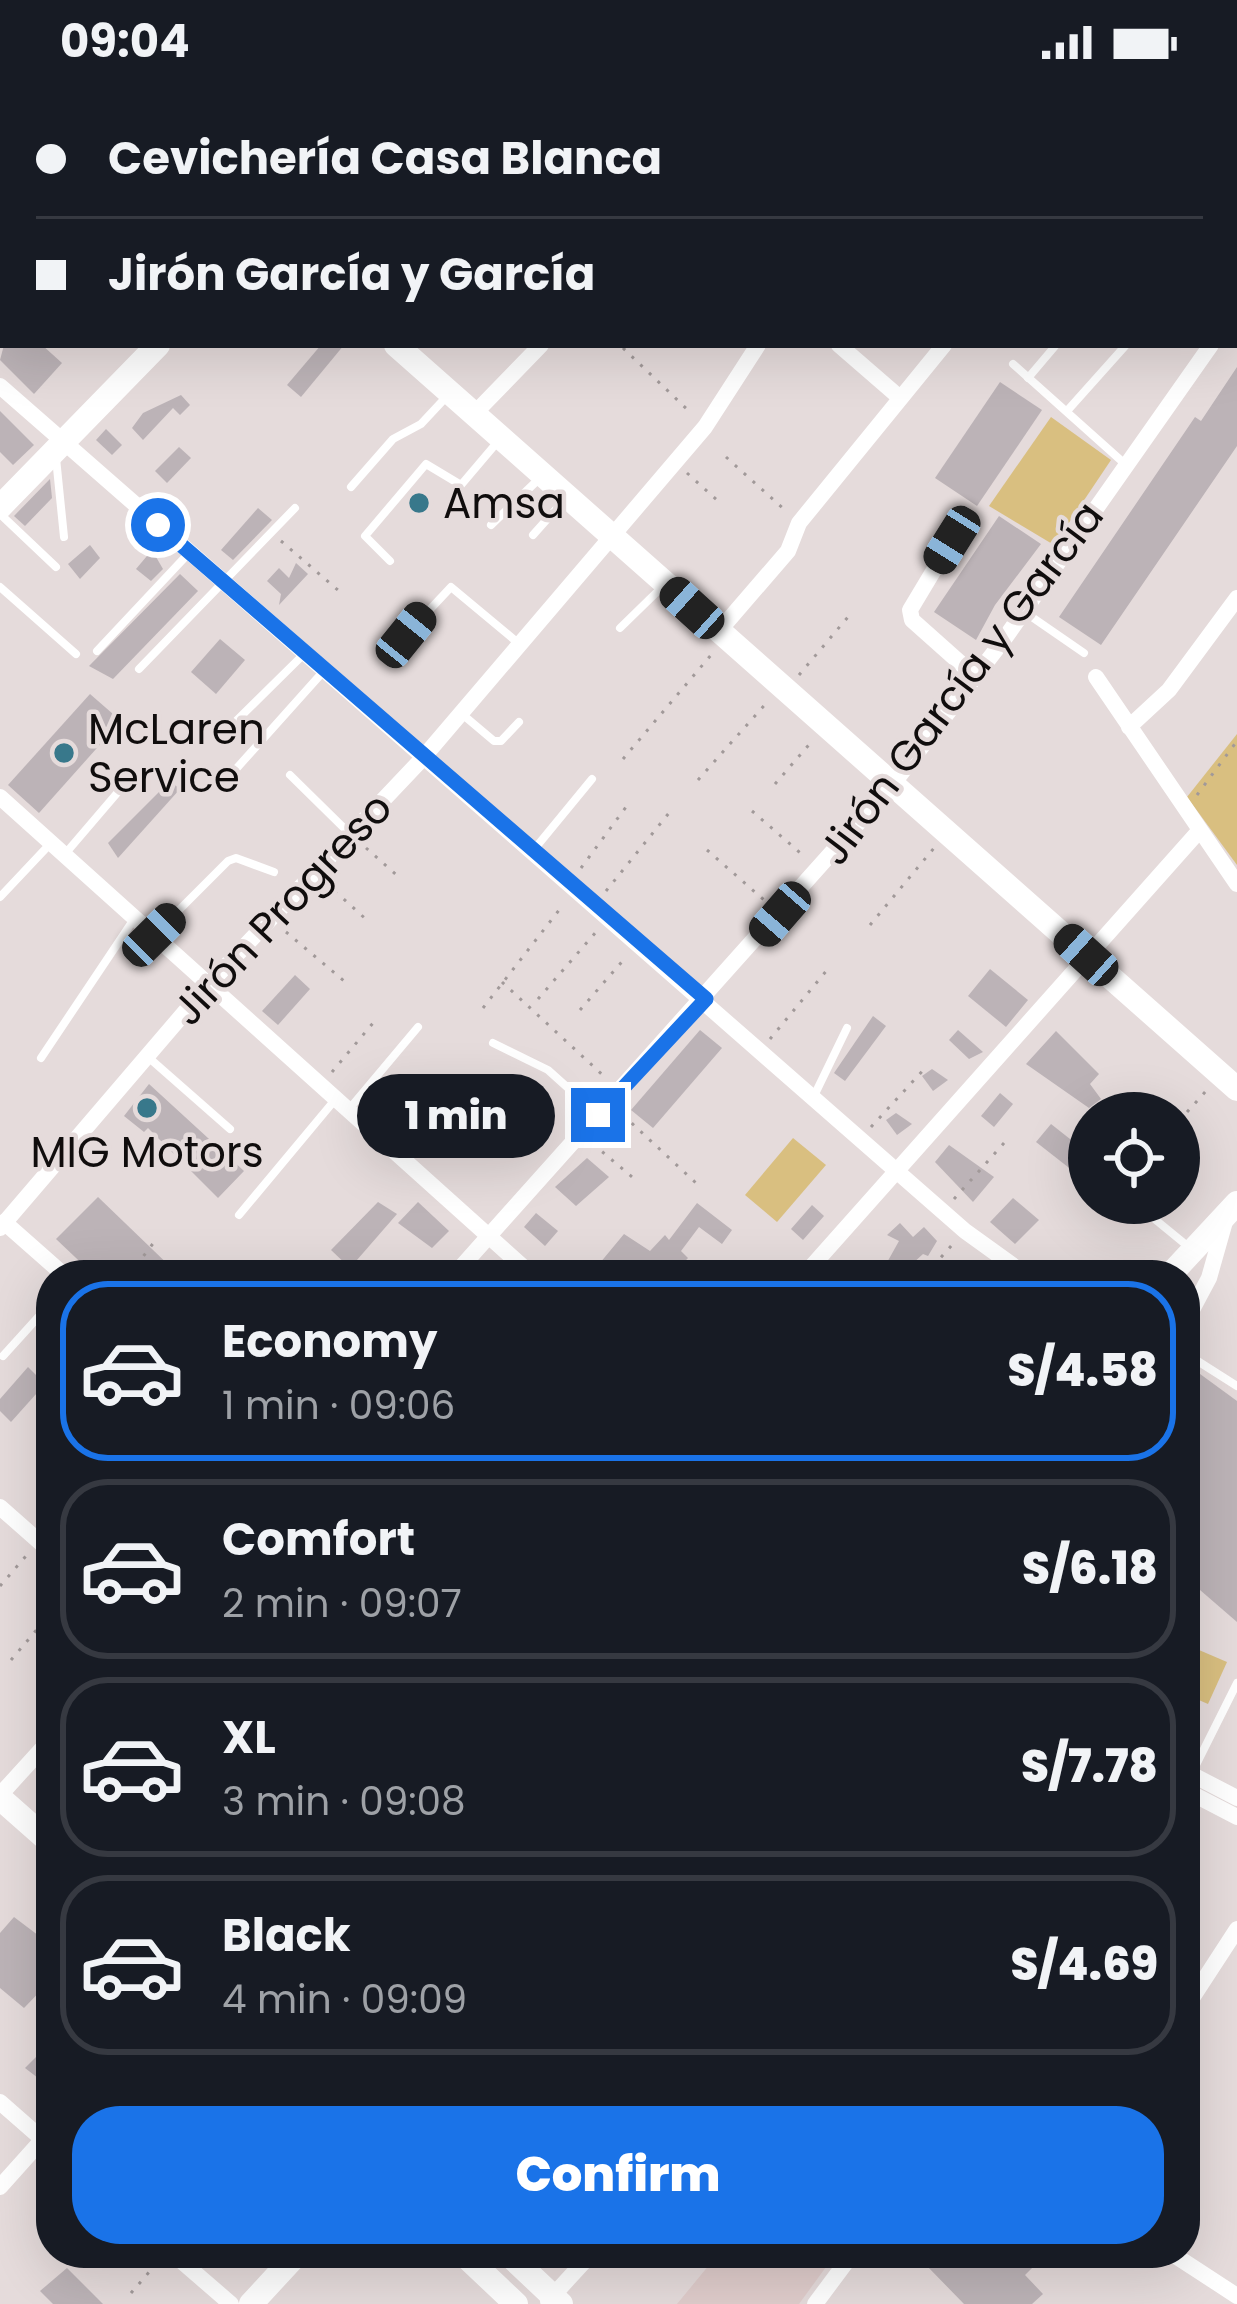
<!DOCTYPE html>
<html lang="en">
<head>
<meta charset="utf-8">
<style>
  :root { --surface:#171b24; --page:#242831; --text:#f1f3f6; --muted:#9ea1a6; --line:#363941; --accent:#1a73e8 }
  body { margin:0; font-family:Poppins,sans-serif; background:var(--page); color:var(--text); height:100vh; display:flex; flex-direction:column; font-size:45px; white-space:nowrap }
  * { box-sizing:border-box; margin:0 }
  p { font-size:39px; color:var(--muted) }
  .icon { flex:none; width:66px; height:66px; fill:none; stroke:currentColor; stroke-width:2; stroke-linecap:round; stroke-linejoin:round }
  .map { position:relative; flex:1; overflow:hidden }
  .drawer { position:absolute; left:36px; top:1176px; width:1164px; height:1008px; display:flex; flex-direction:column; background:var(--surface); border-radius:48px; box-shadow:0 12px 48px #0002 }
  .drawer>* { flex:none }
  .banner { position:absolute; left:0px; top:0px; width:1239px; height:264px; box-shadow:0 12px 48px #0002; display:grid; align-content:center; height:264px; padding:0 36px; background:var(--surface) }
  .controls { position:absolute; left:1068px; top:1008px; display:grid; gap:24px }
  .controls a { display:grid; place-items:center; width:132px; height:132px; border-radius:50%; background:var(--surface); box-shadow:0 12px 48px #0002; font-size:60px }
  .end { position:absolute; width:54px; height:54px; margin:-27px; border:15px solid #1a73e8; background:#fff; box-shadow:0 0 0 6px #fff }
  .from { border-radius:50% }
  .bubble { position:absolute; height:84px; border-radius:42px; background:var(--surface); box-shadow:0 12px 48px #0002; font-size:39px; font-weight:800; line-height:84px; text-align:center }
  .car { position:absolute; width:36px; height:72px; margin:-36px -18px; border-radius:15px; box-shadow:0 0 9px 3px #0007; background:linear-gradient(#222 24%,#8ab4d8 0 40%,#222 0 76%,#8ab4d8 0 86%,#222 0) }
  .banner b { display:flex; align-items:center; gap:42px; height:114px; font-size:45px }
  .banner b+b { border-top:3px solid var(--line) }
  .banner i { width:30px; height:30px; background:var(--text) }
  ul { padding:21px 0 0; list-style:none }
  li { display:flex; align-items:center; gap:36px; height:180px; margin:0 24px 18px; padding:0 12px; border:6px solid var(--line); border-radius:48px }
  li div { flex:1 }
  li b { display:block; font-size:45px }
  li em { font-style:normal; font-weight:800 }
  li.current { border-color:var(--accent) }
  li>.icon { width:108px; height:108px; stroke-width:1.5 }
  .action { display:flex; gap:24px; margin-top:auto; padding:24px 36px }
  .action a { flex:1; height:138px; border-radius:48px; background:var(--accent); color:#fff; font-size:48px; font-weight:800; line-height:138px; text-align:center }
  .status { display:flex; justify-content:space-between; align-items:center; height:84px; padding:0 60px; background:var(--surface); direction:ltr }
  .status svg { height:33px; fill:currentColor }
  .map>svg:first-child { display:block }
  .built { fill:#dfcccb }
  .green { fill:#d9bf80 }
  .building { fill:#bcb3b7 }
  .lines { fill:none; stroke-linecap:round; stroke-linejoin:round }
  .path { stroke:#a19999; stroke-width:3; stroke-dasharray:3 9; stroke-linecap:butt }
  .lane { stroke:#fff; stroke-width:8 }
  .street { stroke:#fff; stroke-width:16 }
  .secondary { stroke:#fff; stroke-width:24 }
  .primary { stroke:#fff; stroke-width:24 }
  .highway { stroke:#fff; stroke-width:30 }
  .route { stroke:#1a73e8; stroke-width:15 }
  .poi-dot { fill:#38788b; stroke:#e5dbdb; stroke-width:4.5 }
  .labels { text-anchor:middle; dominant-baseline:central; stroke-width:9; stroke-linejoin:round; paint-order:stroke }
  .poi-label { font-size:42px; fill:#100d0d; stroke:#e5dbdb; text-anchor:start }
  .street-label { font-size:42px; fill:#100d0d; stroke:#e5dbdb }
</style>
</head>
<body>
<div class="status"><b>09:04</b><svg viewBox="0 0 49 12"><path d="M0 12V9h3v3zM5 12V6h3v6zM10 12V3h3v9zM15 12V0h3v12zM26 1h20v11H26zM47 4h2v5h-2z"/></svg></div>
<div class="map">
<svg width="1237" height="2220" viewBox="0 0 1237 2220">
  <rect width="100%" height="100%" fill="#e5dbdb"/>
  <!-- built -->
  <path class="built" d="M719,2169H831L834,2172L799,2220H677Z"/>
  <!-- green -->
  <g class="green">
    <path d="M1051,333L1111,376L1054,461L989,422Z"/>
    <path d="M1237,650V781L1187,713Z"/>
    <path d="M793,1054L826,1081L777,1138L745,1111Z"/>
    <path d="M1185,1560L1227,1578L1208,1620L1185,1610Z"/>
  </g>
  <!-- building -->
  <g class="building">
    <path d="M4,261H42L62,279L34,310L0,276Z"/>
    <path d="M321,261H344L301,313L287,301Z"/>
    <path d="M1237,283V362L1101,561L1059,533L1195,333L1201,337Z"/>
    <path d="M1000,298L1042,326L977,422L935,394Z"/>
    <path d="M181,311L190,321L180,331L173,324L143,356L132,344L143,329Z"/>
    <path d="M0,327L34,361L13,381L0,368Z"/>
    <path d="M106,345L122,361L112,371L96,356Z"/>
    <path d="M179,363L191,374L167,399L155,387Z"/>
    <path d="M50,395L52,414L25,442L14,432Z"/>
    <path d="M258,424L272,436L233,476L221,466Z"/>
    <path d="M999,432L1041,460L995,521L976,556L934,528Z"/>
    <path d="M90,461L100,474L80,495L68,480Z"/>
    <path d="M152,466L163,485L151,497L136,485Z"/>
    <path d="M296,479L308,490L279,521L281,510L267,497L279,484L289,494Z"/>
    <path d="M180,490L198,507L113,595L89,582Z"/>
    <path d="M220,555L245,576L216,610L191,588Z"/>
    <path d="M90,610L121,637L39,729L8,701Z"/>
    <path d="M170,697L180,705L118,774L108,759Z"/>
    <path d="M990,885L1028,916L1006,943L968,912Z"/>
    <path d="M295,891L310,905L278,941L262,927Z"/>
    <path d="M873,932L886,942L845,997L834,989Z"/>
    <path d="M700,946L722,964L653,1044L631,1026Z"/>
    <path d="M958,946L983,968L969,975L949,956Z"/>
    <path d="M1056,947L1099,990L1090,1000L1101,1015L1089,1024L1026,980Z"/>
    <path d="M932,985L948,996L933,1007L922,992Z"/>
    <path d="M149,1000L244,1087L218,1114L148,1044L144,1048L124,1032Z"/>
    <path d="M419,1001L451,1025L428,1060L397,1036Z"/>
    <path d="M1000,1009L1013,1020L994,1043L981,1032Z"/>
    <path d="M896,1029L912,1040L897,1051L886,1036Z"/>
    <path d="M1051,1040L1089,1070V1087L1082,1094L1036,1058Z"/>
    <path d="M949,1061L994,1093L973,1118L935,1078Z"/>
    <path d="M587,1074L609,1093L576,1122L555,1103Z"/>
    <path d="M98,1113L179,1191H94L56,1155Z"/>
    <path d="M1013,1114L1039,1136L1015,1160L990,1138Z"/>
    <path d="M378,1118L397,1130L350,1184L331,1166Z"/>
    <path d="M418,1118L449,1147L432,1164L398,1139Z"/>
    <path d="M697,1119L732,1146L722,1160L699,1143L681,1167L688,1174L672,1191H590L624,1150L650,1167L665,1151L669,1156Z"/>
    <path d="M812,1121L824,1132L803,1156L791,1145Z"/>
    <path d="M536,1129L558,1147L545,1162L524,1143Z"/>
    <path d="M900,1139L913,1153L924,1143L937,1157L928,1172L923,1170L900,1191H880L899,1157L887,1151Z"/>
    <path d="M1185,1279L1237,1317V1538L1185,1493Z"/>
    <path d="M28,1283L45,1300L11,1338L0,1327V1315Z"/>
    <path d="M14,1833L51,1861V1896L24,1924L0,1904V1849Z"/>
    <path d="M51,1958V2004L25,1984Z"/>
    <path d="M941,2169H1025L1036,2180L1025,2191L1043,2210L1032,2220H964L927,2182Z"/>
    <path d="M67,2184L103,2220H53L40,2207Z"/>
  </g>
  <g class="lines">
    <!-- path -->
    <g class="path">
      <path d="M623,264L691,329"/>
      <path d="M726,373L787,428"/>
      <path d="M687,389L717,416"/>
      <path d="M281,457L339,507"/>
      <path d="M799,591L853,527"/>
      <path d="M623,675L711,571"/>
      <path d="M698,696L769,616"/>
      <path d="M775,700L813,656"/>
      <path d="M1197,711L1237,657"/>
      <path d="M752,727L805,773"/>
      <path d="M366,764L400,794"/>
      <path d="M707,766L764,816"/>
      <path d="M581,784L626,723"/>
      <path d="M326,799L369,838"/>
      <path d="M606,807L673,724"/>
      <path d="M870,841L934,764"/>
      <path d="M286,848L344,897"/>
      <path d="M502,898L607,995"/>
      <path d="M538,915L596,848"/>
      <path d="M483,924L563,821"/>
      <path d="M580,926L626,873"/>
      <path d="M770,955L827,886"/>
      <path d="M332,988L373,939"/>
      <path d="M623,1031L696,1099"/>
      <path d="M1179,1037L1206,1007"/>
      <path d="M871,1043L927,982"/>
      <path d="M593,1060L638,1098"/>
      <path d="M954,1115L1005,1058"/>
      <path d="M129,1191L158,1153"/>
      <path d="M925,1191L952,1161"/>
      <path d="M0,1502L26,1472"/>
      <path d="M11,1576L51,1529"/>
      <path d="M131,2209L157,2179"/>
    </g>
    <!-- lane -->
    <g class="lane">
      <path d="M1013,280L1125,380"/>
      <path d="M1028,294L1056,261"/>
      <path d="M1067,327L1126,261"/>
      <path d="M56,374L64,453"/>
      <path d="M351,403L393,355L421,340L449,310"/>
      <path d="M0,430L56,483"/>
      <path d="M491,441L542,392"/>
      <path d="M533,451L566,414"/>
      <path d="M390,477L365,452L426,380L461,401L500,355"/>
      <path d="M0,503L76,570"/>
      <path d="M1026,529L1084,569"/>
      <path d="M620,544L660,505"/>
      <path d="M406,551L451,503L517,558"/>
      <path d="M97,567L188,470"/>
      <path d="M139,585L295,424"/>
      <path d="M462,630L494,657H501L519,638"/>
      <path d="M233,640L302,572"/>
      <path d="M236,685L322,589"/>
      <path d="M290,691L349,749"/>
      <path d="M532,768L592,695"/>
      <path d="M65,770L124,701"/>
      <path d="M0,813L50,760"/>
      <path d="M155,850L228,777L236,774L274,788"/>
      <path d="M493,959L548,986L597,1030"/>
      <path d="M148,973L230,1045"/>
      <path d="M41,974L134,835"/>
      <path d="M814,1012L847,944"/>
      <path d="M350,1024L418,943"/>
      <path d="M1135,1119L1190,1164"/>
      <path d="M239,1131L334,1017"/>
      <path d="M1185,1269L1237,1302"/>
      <path d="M3,1272L51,1219"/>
      <path d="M1185,1703L1237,1599"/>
    </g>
    <!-- street -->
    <g class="street">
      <path d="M1218,3L1220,0"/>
      <path d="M839,261L899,313"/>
      <path d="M0,302L965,1147L1026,1191"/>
      <path d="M474,330L541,261"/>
      <path d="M952,456L910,526L912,536L976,593"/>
      <path d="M719,547L788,467L799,439L944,261"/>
      <path d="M1096,593L1237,800"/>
      <path d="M1129,643L1169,606L1237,514"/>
      <path d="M0,713L532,1191"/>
      <path d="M4,1138L64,1191"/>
      <path d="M0,1144L208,901L422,675L705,343L758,261"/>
      <path d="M454,1191L893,700L1005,554L1211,261"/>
      <path d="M804,1191L1199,747"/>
      <path d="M1185,1239L1209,1194L1226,1134"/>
      <path d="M0,1423L51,1468"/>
      <path d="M1185,1687L1237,1714"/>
      <path d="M1185,1706L1237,1733"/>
      <path d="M0,1711L51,1655"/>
      <path d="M1185,1925L1237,1845"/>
      <path d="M0,2018L49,2061"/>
      <path d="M0,2103L51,2046"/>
      <path d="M172,2169L231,2220"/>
      <path d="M1171,2169L1237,2212"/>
      <path d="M548,2217L592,2169"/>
      <path d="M815,2220L853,2169"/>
    </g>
    <!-- secondary -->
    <g class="secondary">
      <path d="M100,0L103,3"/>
      <path d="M396,261L1237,1005"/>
      <path d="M0,423L158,261"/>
      <path d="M1170,1191L1237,1119"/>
      <path d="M0,1714L51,1759"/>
      <path d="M462,2169L516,2220"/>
      <path d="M507,2169L561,2220"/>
      <path d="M251,2220L298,2169"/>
    </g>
    <!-- primary -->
    <g class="primary">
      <path d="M452,0L464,3"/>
      <path d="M1016,0L1027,3"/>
      <path d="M1236,42H1237"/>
      <path d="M1236,181H1237"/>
    </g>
    <!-- highway -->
    <g class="highway">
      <path d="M562,0L574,3"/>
      <path d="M902,0L914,3"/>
      <path d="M1236,74H1237"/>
      <path d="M1236,152H1237"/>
    </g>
  </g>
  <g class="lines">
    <!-- route -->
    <path class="route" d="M158,441L706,915L598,1031"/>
  </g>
  <!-- markers -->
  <g class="poi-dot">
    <circle cx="419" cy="419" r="12"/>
    <circle cx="64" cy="669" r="12"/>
    <circle cx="147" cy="1024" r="12"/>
  </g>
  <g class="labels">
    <!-- poi labels -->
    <g class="poi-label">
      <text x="443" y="419">Amsa</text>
      <text x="88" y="645">McLaren<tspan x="88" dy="48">Service</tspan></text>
      <text x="147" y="1068" text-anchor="middle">MIG Motors</text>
    </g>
    <!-- street labels -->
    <g class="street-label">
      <text transform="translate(961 599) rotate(-53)">Jirón García y García</text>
      <text transform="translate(282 825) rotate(-47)">Jirón Progreso</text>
    </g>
  </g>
</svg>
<div class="controls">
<a><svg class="icon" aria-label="locate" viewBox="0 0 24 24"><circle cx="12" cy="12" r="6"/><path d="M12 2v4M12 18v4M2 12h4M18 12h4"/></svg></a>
</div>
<i class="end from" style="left:158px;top:441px"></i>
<i class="end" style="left:598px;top:1031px"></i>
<div class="bubble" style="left:357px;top:990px;width:198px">1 min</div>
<i class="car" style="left:952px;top:456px;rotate:212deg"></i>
<i class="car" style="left:692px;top:524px;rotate:312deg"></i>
<i class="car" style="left:406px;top:551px;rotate:39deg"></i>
<i class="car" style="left:780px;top:830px;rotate:221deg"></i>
<i class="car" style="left:154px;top:851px;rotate:45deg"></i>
<i class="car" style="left:1086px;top:871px;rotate:312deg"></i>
<div class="banner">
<b><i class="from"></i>Cevichería Casa Blanca</b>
<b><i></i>Jirón García y García</b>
</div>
<section class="drawer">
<ul>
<li class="current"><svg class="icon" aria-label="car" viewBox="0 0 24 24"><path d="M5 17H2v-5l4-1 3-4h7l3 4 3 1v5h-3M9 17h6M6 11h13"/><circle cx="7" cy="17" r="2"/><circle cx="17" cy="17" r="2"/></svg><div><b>Economy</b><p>1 min · 09:06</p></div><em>S/4.58</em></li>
<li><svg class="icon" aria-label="car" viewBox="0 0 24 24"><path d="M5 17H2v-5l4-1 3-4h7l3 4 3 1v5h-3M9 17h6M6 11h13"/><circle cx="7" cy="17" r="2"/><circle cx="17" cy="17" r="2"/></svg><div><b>Comfort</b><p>2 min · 09:07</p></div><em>S/6.18</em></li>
<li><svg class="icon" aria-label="car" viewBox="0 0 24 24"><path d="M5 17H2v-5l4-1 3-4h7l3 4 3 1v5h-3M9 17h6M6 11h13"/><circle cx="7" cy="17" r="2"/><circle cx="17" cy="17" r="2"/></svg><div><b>XL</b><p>3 min · 09:08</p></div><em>S/7.78</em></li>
<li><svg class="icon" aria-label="car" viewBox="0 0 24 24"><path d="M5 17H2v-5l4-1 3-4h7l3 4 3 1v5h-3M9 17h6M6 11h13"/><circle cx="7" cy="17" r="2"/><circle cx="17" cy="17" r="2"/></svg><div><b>Black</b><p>4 min · 09:09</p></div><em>S/4.69</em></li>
</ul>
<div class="action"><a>Confirm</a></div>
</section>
</div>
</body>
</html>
